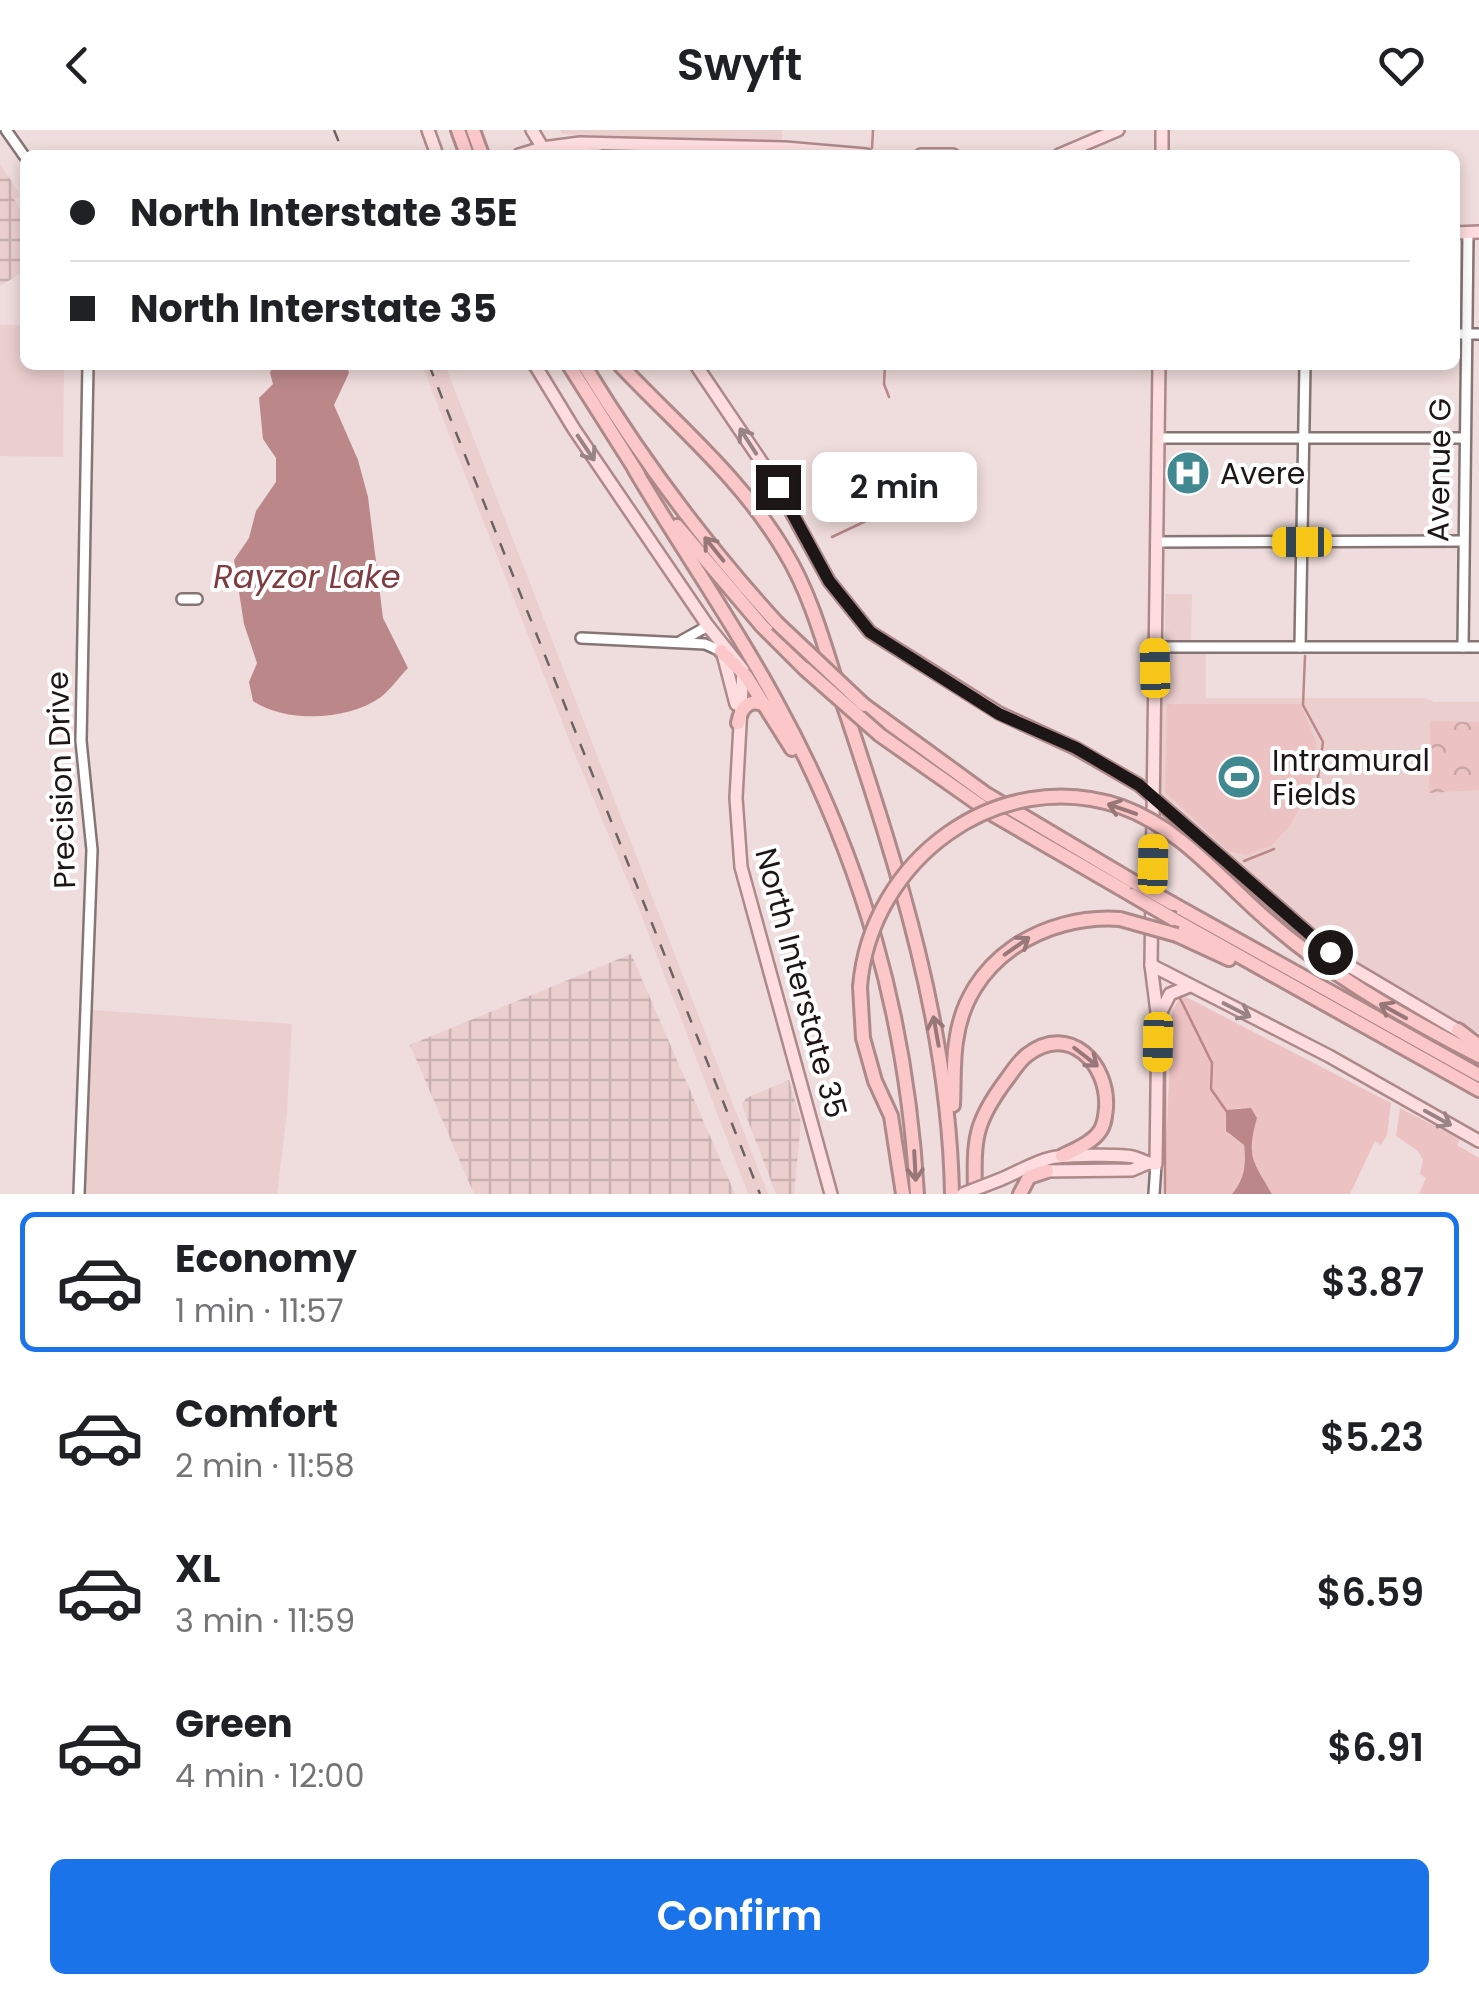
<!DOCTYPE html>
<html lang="en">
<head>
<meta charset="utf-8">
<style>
  :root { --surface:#fff; --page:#f6f6f6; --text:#202124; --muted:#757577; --line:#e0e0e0; --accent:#1a73e8 }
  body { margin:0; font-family:Poppins,sans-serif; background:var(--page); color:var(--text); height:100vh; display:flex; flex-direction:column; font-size:38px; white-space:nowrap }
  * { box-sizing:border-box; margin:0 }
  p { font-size:32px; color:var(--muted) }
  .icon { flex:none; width:55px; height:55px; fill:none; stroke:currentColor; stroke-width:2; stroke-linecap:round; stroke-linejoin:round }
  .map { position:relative; height:1064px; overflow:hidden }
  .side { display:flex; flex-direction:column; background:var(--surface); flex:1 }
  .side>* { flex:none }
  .top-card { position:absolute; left:20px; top:20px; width:1440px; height:220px; border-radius:15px; box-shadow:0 5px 15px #0003; display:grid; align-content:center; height:220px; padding:0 50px; background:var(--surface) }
  .end { position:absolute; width:45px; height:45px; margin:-22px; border:12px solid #1d1616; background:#fff; box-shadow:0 0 0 5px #fff }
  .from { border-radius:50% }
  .bubble { position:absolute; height:70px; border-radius:15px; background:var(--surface); box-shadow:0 5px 15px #0003; font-size:32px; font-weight:600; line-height:70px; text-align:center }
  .car { position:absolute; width:30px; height:60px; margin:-30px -15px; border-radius:12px; box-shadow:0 0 8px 2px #0007; background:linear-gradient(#f5c518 24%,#345 0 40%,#f5c518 0 76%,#345 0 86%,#f5c518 0) }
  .top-card b { display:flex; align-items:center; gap:35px; height:95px; font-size:38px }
  .top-card b+b { border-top:2px solid var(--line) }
  .top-card i { width:25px; height:25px; background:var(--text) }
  ul { padding:18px 0 0; list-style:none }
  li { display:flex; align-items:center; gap:30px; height:140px; margin:0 20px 15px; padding:0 30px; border:5px solid transparent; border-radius:15px }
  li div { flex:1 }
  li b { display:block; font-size:38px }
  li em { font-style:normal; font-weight:600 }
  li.active { border-color:var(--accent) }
  li>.icon { width:90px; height:90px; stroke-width:1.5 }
  .cta { display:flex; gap:20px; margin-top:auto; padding:20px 50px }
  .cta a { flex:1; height:115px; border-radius:15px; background:var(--accent); color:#fff; font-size:40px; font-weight:600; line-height:115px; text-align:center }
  header { display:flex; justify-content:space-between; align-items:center; height:130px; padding:0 50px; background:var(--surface); font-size:45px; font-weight:600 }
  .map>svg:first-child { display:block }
  .built { fill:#ebcfcf }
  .industrial { fill:url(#industrial-grid) }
  .grass { fill:#edc2c3 }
  .park { fill:url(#park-crowns) }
  .water { fill:#bb8789 }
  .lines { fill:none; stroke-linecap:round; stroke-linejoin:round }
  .stream { stroke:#bb8789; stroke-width:2.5 }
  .minor-casing { stroke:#867575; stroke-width:14 }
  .major-casing { stroke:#ad898a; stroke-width:16 }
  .highway-casing { stroke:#ad898a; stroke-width:18 }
  .minor { stroke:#fff; stroke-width:9 }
  .major { stroke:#fddddf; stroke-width:11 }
  .highway { stroke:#fbc7c9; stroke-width:12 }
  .rail { stroke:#6d6262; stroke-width:2.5; stroke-dasharray:12 12; stroke-linecap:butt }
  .major-bridge-casing { stroke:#ad898a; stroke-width:16; stroke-linecap:butt }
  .highway-bridge-casing { stroke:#ad898a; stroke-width:18; stroke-linecap:butt }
  .major-bridge { stroke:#fddddf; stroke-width:11 }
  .highway-bridge { stroke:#fbc7c9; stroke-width:12 }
  .oneway { stroke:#988385 }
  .oneway2 { stroke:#977778 }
  .route { stroke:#1d1616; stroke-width:12 }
  .labels { text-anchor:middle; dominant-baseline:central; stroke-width:8; stroke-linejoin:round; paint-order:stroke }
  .street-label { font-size:30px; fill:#1d1616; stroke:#fff }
  .poi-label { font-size:30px; fill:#1d1616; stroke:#fff; text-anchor:start }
  .water-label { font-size:32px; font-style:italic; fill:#7f3c41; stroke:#fff }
</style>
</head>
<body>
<header><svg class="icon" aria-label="back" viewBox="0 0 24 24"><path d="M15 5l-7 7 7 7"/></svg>Swyft<svg class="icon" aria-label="heart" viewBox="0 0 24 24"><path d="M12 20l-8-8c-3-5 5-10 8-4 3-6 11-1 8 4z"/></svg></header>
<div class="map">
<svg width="1479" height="1064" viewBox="0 0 1479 1064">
  <defs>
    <pattern id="industrial-grid" width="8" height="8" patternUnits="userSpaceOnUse" patternTransform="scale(2.5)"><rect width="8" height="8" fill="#ebcfcf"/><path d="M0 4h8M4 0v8" fill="none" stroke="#c9b1b1"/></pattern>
    <pattern id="park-crowns" width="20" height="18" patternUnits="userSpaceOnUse" patternTransform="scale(2.5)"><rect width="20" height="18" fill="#edc2c3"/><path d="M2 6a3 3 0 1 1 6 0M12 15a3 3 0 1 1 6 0" fill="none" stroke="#cba6a7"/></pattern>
  </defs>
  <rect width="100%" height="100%" fill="#efdcdc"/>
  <!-- built -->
  <g class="built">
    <path d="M560,0H782V11L562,4Z"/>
    <path d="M0,195H25V235H64L63,327L0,326Z"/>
    <path d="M422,235H445L768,1064H748L636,771L572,617Z"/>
    <path d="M1165,464H1192L1191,511H1165Z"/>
    <path d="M1161,523H1206V568H1425L1434,572H1479V903L1351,831L1161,663Z"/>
    <path d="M92,880L292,894L287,982L277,1064H86Z"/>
  </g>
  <!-- industrial -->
  <g class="industrial">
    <path d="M0,33L20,65L14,69L25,87V141L0,156Z"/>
    <path d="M631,824L735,1064H474L410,915Z"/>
    <path d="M789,950L801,992L794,1064H776L742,975L746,968Z"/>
  </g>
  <!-- grass -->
  <g class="grass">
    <path d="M1167,574H1301L1316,612L1312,657L1289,697L1271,716L1246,725L1228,721L1165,662Z"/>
    <path d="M1186,867L1391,973L1387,1005L1381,1015L1375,1011L1350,1064H1272C1253,1032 1246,1026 1257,988L1240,978L1226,981L1229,1004L1244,1015C1245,1034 1245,1049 1232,1064H1164L1172,881L1179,869Z"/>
    <path d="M1400,978L1460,1009L1457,1015L1479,1028V1064H1419L1426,1048L1420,1044L1423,1030L1418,1021L1396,1006Z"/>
  </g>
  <!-- park -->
  <path class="park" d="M1430,591L1479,592V660L1429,663Z"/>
  <!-- water -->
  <g class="water">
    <path d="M273,235H347L349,243L334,275L358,330L368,367L383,488L408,538C399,547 391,559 381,567C347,591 287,593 253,571L249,552L257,533L244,494L234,430L249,408L256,381L276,352V328L263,309L259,268L273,254L270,243Z"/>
    <path d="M1251,978L1257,988C1246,1027 1253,1031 1272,1064H1232C1245,1049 1246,1033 1244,1015L1226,1001V980Z"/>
  </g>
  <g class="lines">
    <!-- stream -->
    <g class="stream">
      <path d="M872,18L873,0"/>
      <path d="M885,235L884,254L889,267"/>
      <path d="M832,407L870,389L893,365"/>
      <path d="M1305,526L1303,575L1323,612L1318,647L1311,672"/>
      <path d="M1244,731L1274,719"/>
      <path d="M1178,864L1212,933L1211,959L1227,982"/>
      <path d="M1165,884V1064"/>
    </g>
    <defs>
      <g id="minor">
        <path d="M6,0L25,27"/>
        <path d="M1455,204H1479"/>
        <path d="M1158,308H1465"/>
        <path d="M1156,412L1463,411"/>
        <path d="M182,469H197"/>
        <path d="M581,508L705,514L721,521"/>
        <path d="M681,511L708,496"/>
        <path d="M1155,517H1479"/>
        <path d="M1300,517L1305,235"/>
        <path d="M1463,517L1468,103"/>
        <path d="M79,1064L92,720L81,611L88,235"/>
        <path d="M1154,1064L1156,1034"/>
      </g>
      <g id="major">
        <path d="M428,0L437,25"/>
        <path d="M532,0L547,25"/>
        <path d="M556,20L600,25"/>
        <path d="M519,25L542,18L580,13L785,18L866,25"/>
        <path d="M921,25H953"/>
        <path d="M1059,25L1118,0"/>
        <path d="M1162,25V0"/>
        <path d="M1455,103L1479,102"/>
        <path d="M535,235L574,299L710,499"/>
        <path d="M696,235L773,349L829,451L870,502L999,583L1075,618L1139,655L1339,830L1464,904"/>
        <path d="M708,496L743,540L736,668L741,737L831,1064"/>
        <path d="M723,524L736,574"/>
        <path d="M1151,835L1329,926L1479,1011"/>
        <path d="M1159,886L1170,864L1190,856"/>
        <path d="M1042,1041L1132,1040L1146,1034"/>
        <path d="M999,1050C1017,1043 1033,1032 1051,1028C1065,1025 1120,1024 1133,1027C1142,1029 1146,1034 1156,1034L1158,890L1151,835L1159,235"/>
      </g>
      <g id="highway">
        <path d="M458,0L467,25"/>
        <path d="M473,0L482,25"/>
        <path d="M569,235L638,344"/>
        <path d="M584,235C640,327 704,413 777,493"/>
        <path d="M620,235C678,296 742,349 785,422C815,471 828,531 847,585C899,742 949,897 952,1064"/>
        <path d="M635,340C681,418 734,493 777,573C862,728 907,887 917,1064"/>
        <path d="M677,396L762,496L805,539"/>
        <path d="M721,521L746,546L792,619"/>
        <path d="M864,575L986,664L1134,752"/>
        <path d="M738,593C741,577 750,567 767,576"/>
        <path d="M880,605L994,685L1132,765"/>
        <path d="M1173,774L1479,945"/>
        <path d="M1254,778C1322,841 1398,884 1479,926"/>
        <path d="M1173,789L1479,960"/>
        <path d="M1177,805L1229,829"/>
        <path d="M860,857L863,908L875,951L891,986L903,1064"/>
        <path d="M1458,900L1479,916"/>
        <path d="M953,975C954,954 953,932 956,912C966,830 1043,784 1120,789"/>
        <path d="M975,1064C974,1010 973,994 1007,949C1013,941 1019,931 1027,925C1069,892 1109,934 1106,978C1105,986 1105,994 1100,1001C1092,1013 1074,1020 1062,1026"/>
        <path d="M1020,1064L1029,1047L1047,1041"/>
      </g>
    </defs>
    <!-- minor casing -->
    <use href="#minor" class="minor-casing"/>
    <!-- major casing -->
    <use href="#major" class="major-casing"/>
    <!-- highway casing -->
    <use href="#highway" class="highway-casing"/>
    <!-- minor -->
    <use href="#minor" class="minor"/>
    <!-- major -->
    <use href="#major" class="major"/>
    <!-- highway -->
    <use href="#highway" class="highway"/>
    <!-- rail -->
    <g class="rail">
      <path d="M334,0L344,25"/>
      <path d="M429,235L760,1064"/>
    </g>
    <defs>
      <path id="major-bridge" d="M963,1064L999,1050"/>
      <g id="highway-bridge">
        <path d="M777,493L864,575"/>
        <path d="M805,539L880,605"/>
        <path d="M1134,752L1173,774"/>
        <path d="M1132,765L1173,789"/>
        <path d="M1120,789L1177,805"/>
        <path d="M860,857C870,730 998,634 1122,677C1175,696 1214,741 1254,778"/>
      </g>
    </defs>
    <!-- major-bridge casing -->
    <use href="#major-bridge" class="major-bridge-casing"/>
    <!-- highway-bridge casing -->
    <use href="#highway-bridge" class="highway-bridge-casing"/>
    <!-- major-bridge -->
    <use href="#major-bridge" class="major-bridge"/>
    <!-- highway-bridge -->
    <use href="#highway-bridge" class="highway-bridge"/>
  </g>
  <!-- one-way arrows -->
  <defs><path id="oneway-shaft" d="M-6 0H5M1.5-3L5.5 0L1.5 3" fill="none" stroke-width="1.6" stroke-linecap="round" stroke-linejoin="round" transform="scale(2.5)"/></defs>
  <g class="oneway">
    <use href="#oneway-shaft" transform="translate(748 311) rotate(-123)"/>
    <use href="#oneway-shaft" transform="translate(586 318) rotate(56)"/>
    <use href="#oneway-shaft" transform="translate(1237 880) rotate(27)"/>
    <use href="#oneway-shaft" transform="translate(1438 988) rotate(29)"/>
  </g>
  <g class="oneway2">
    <use href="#oneway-shaft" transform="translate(714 419) rotate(-129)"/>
    <use href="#oneway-shaft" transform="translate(1122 679) rotate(-161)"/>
    <use href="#oneway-shaft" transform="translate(1017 816) rotate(-35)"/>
    <use href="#oneway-shaft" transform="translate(1393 881) rotate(-151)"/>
    <use href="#oneway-shaft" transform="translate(936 901) rotate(-100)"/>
    <use href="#oneway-shaft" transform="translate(1086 927) rotate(38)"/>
    <use href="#oneway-shaft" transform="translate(915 1036) rotate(87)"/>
  </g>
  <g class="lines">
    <!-- route -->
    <path class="route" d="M778,357L829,451L870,502L999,584L1076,618L1139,655L1330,822"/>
  </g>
  <!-- icons -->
  <defs>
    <symbol id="hospital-disc" viewBox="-11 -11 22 22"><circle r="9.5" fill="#418990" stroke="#fff"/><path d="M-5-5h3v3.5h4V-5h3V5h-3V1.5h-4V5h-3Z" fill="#fff"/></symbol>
    <symbol id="stadium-disc" viewBox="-11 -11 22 22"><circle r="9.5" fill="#418990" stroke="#fff"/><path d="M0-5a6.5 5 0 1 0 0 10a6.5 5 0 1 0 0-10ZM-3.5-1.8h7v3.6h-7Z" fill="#fff"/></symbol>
  </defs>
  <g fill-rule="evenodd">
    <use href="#hospital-disc" x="1163" y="318" width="50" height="50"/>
    <use href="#stadium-disc" x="1214" y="622" width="50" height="50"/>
  </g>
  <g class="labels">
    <!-- street labels -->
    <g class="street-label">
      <text transform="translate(1439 340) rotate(-89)">Avenue G</text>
      <text transform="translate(61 650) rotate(-92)">Precision Drive</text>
      <text transform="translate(801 853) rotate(75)">North Interstate 35</text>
    </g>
    <!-- poi labels -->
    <g class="poi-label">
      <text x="1220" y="343">Avere</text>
      <text x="1272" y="630">Intramural<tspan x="1272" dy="34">Fields</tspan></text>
    </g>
    <!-- water labels -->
    <g class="water-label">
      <text x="307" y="446">Rayzor Lake</text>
    </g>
  </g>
</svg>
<i class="end from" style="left:1330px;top:822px"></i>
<i class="end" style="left:778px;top:357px"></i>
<div class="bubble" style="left:812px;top:322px;width:165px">2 min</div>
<i class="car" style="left:1302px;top:412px;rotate:270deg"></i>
<i class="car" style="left:1155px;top:538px;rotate:359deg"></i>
<i class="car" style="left:1153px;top:734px;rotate:1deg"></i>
<i class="car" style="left:1158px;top:912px;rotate:181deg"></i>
<div class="top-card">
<b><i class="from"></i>North Interstate 35E</b>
<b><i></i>North Interstate 35</b>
</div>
</div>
<section class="side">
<ul>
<li class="active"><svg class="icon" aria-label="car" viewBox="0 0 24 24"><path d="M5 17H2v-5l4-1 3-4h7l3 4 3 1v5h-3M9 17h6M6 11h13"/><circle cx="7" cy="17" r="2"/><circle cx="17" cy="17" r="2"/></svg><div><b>Economy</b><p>1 min · 11:57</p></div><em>$3.87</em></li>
<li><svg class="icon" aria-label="car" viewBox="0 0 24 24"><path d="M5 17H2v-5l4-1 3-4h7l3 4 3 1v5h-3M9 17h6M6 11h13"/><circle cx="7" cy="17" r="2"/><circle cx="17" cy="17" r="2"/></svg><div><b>Comfort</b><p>2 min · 11:58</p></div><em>$5.23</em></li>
<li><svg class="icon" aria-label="car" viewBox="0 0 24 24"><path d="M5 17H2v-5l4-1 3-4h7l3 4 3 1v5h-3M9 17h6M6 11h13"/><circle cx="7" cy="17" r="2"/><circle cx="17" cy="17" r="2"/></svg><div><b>XL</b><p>3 min · 11:59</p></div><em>$6.59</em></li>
<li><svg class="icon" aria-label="car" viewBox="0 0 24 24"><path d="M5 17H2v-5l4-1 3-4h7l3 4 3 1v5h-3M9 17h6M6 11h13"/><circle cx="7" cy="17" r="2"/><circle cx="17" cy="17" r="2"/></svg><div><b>Green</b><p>4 min · 12:00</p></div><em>$6.91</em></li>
</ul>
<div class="cta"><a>Confirm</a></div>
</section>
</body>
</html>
